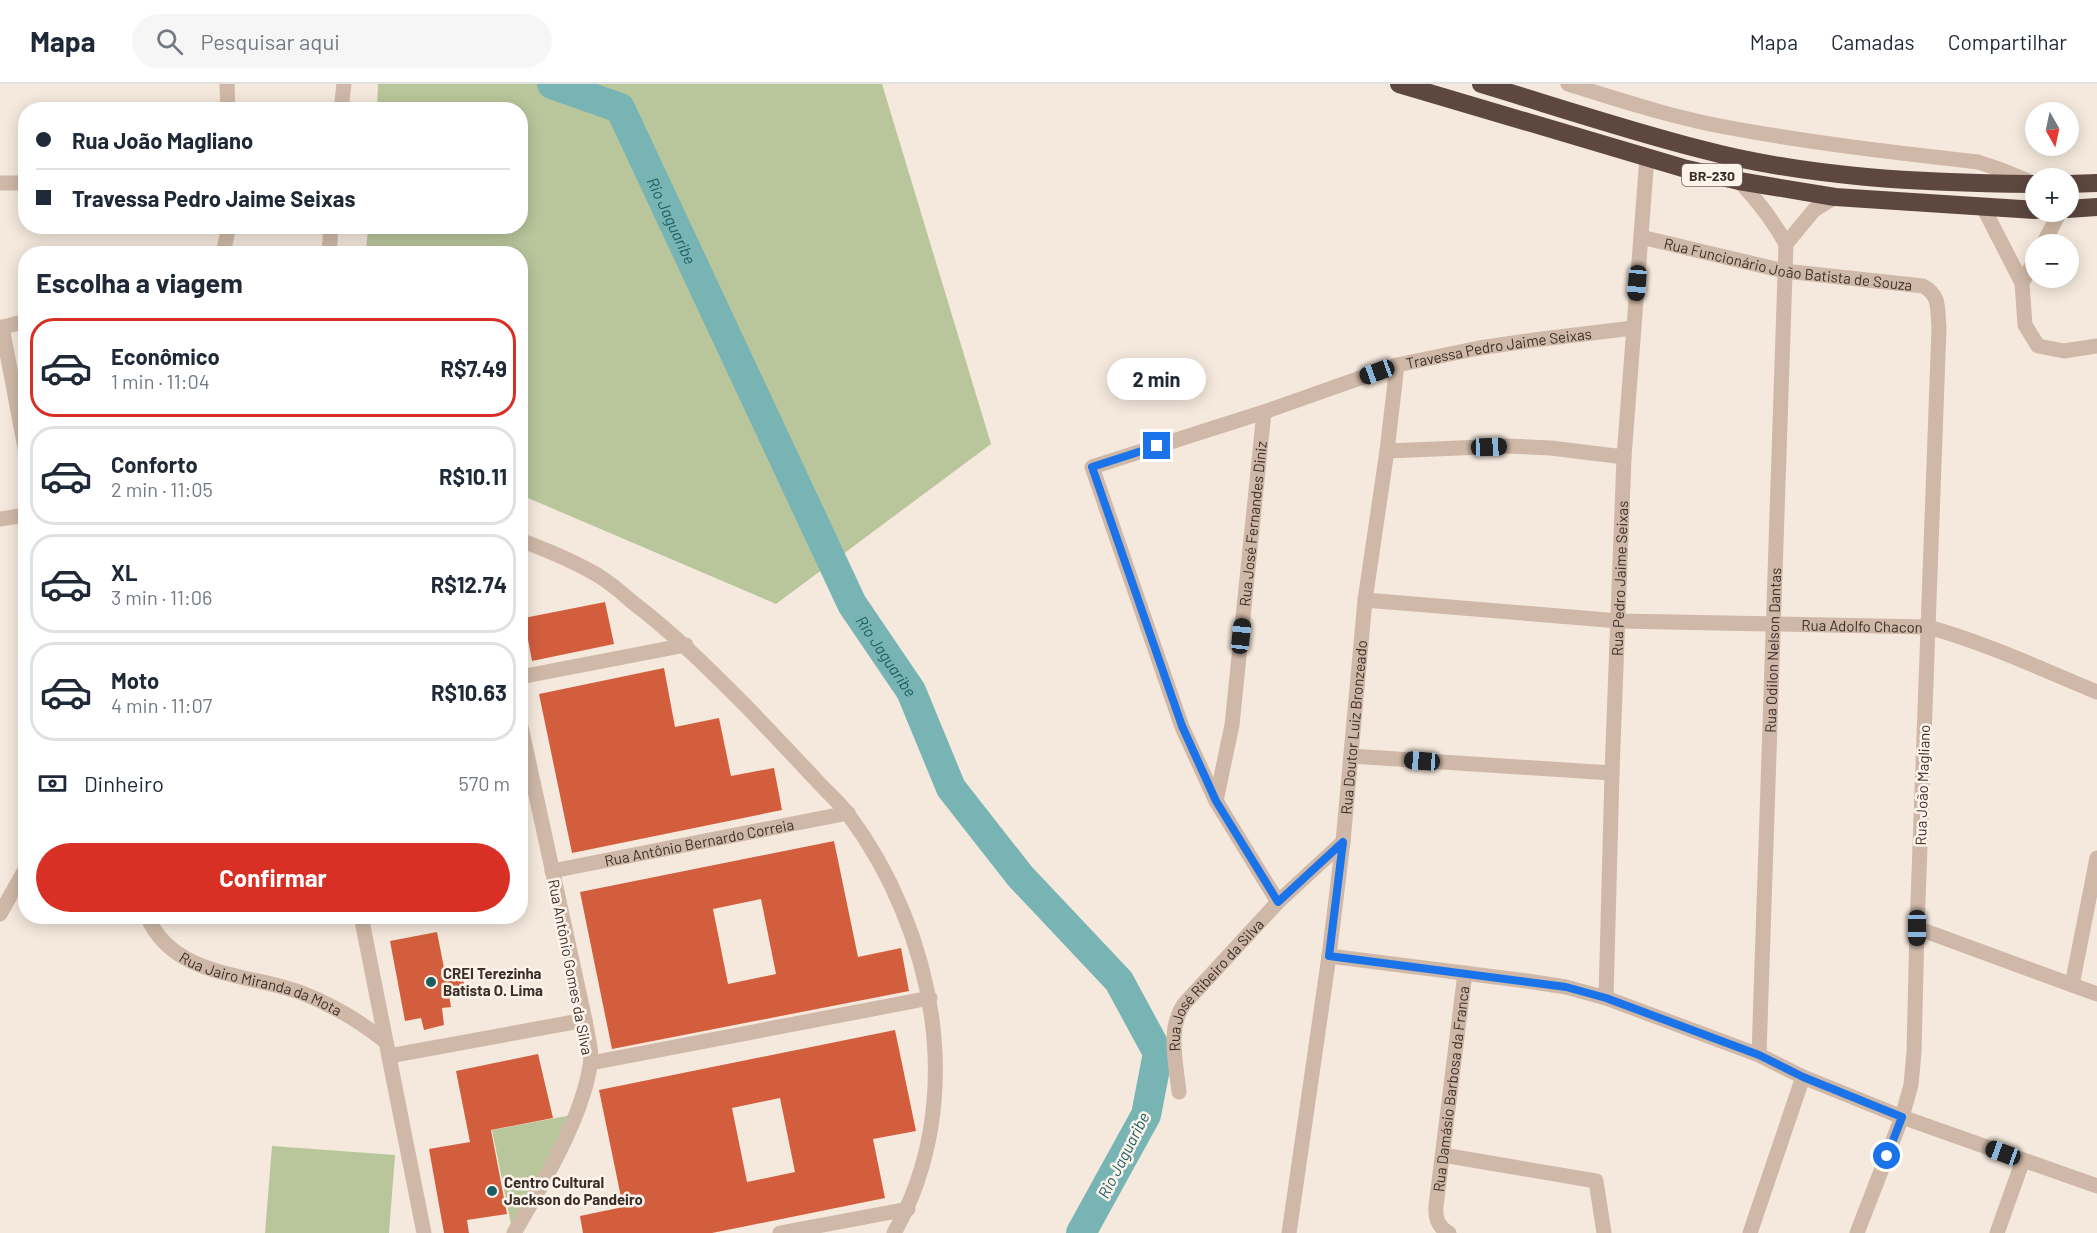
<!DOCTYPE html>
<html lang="pt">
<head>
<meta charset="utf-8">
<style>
  :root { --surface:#fff; --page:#f6f6f7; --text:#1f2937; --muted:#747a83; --line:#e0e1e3; --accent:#d93025 }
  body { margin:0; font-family:Barlow,sans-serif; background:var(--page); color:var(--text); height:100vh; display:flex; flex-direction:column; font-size:22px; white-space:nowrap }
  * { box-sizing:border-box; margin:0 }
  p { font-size:20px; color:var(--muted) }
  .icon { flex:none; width:33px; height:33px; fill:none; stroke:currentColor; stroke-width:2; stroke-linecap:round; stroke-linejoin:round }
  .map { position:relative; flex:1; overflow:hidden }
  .drawer { position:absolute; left:18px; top:162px; width:510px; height:678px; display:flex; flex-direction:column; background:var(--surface); border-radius:24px; box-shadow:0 3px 15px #0003 }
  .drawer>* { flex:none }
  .top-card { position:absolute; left:18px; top:18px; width:510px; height:132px; border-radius:24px; box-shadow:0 3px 15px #0003; display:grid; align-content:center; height:132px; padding:0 18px; background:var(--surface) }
  .needle { width:39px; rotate:171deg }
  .tools { position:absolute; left:2025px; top:18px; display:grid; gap:12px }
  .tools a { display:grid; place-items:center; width:54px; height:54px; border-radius:50%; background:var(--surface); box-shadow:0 3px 15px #0003; font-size:30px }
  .end { position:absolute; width:27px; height:27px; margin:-14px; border:8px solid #1a73e8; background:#fff; box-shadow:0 0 0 3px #fff }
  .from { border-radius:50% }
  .bubble { position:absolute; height:42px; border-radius:21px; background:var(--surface); box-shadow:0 3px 15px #0003; font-size:20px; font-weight:700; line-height:42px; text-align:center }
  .car { position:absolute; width:18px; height:36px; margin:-18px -9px; border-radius:8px; box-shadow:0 0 4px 2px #0007; background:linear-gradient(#222 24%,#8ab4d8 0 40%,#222 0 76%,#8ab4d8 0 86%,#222 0) }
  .top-card b { display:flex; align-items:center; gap:21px; height:57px; font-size:22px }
  .top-card b+b { border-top:2px solid var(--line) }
  .top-card i { width:15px; height:15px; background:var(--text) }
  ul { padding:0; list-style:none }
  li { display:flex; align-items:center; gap:18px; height:99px; margin:0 12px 9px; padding:0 6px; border:3px solid var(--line); border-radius:24px }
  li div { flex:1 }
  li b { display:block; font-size:22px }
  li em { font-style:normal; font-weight:700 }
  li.current { border-color:var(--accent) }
  li>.icon { width:54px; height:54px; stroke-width:1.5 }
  h2 { padding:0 18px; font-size:27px; line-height:72px }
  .pay { display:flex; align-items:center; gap:15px; height:66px; padding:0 18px; font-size:22px }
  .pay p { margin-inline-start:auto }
  .button { display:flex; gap:12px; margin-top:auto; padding:12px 18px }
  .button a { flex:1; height:69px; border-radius:36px; background:var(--accent); color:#fff; font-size:24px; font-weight:700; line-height:69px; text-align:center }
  header { display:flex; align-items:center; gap:36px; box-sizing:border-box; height:84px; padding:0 30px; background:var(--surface); border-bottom:2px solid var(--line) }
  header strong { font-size:28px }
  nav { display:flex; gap:33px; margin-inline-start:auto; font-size:21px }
  .search { width:420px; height:54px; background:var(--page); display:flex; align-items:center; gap:15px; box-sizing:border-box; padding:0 21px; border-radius:33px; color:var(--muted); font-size:22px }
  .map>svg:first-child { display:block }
  .green { fill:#b9c69b }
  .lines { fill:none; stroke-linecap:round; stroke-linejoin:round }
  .river { stroke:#79b4b5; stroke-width:30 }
  .building { fill:#d25e3e; fill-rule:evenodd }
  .minor { stroke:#cfb8a7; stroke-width:15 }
  .highway { stroke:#5d473f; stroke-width:18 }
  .route { stroke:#1a73e8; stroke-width:8 }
  .poi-dot { fill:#195e61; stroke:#fcf3eb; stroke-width:2 }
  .labels { text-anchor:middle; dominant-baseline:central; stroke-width:5; stroke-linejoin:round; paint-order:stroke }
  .shield { fill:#fcf3eb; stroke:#756963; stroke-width:1.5 }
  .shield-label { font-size:14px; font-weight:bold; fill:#3b2e29 }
  .street-label { font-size:15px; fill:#3b2e29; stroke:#fcf3eb }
  .poi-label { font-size:15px; font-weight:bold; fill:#3b2e29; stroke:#fcf3eb; text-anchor:start }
  .water-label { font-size:16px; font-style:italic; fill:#195e61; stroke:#fcf3eb }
</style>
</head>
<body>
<header>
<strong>Mapa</strong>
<div class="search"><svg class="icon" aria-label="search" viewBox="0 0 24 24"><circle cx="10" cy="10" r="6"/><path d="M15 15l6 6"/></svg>Pesquisar aqui</div>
<nav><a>Mapa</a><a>Camadas</a><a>Compartilhar</a></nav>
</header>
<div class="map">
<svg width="2097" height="1149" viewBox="0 0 2097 1149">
  <rect width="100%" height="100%" fill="#f5e9dd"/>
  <!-- green -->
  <g class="green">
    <path d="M378,0H882L991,360L776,520L521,411L520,170L366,169L368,143L520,142V26L377,25Z"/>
    <path d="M572,1031L512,1145L492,1046Z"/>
    <path d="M272,1062L395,1071L389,1149H265Z"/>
  </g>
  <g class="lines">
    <!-- river -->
    <path class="river" id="s1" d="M552,0L620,24L852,520L911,607L951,704L1020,792L1119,897L1158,969L1146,1031L1081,1149"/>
  </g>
  <!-- building -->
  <g class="building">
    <path d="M605,518L614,560L532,577L524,534Z"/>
    <path d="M664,584L675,643L719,634L731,692L774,684L782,726L572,769L539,610Z"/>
    <path d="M834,757L858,873L901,864L909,907L612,965L580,808ZM761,815L776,890L728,900L713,825Z"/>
    <path d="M437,848L445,889L461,886L466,908L449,911L451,923L442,924L444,941L424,946L421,934L405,937L390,857Z"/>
    <path d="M895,946L916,1047L873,1055L885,1114L712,1149H583L580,1132L623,1123L599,1006ZM780,1014L795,1088L747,1098L732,1024Z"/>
    <path d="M538,970L553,1034L491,1046L507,1130L467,1136L469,1149H444L429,1065L470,1058L456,987Z"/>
  </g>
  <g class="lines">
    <!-- minor -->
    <g class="minor">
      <path d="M227,0L228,26"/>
      <path d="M1568,0C1617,15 1665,31 1715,41C1802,58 1890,68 1978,78L1999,85L2033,99"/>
      <path d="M341,26L344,0"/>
      <path d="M1739,97C1758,117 1773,136 1786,160"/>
      <path d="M0,99H26"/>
      <path d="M1983,123L2022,199"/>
      <path id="s2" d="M1641,153L1784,187L1923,202C1941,212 1937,225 1939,244L1917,844L1914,968L1911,1001L1902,1033L1857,1149"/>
      <path d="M2043,160L2060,128"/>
      <path d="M223,170L229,142"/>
      <path d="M329,170L331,142"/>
      <path d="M2036,174L2022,199L2025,241L2038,262L2064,267L2097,262"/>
      <path d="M2,243L26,369"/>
      <path d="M0,244L26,237"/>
      <path d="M1387,367L1507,362L1551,364L1624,373"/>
      <path d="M0,435L26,431"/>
      <path d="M520,456C547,466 574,477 599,492C610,499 621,508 631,517C672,548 708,584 745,621C769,646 793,671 817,697C827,708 839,718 848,730C935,847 969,1017 894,1149"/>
      <path id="s3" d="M1365,516L1619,537L1928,543C1986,559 2041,585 2097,608"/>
      <path d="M520,593L686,561"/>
      <path d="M1351,672L1612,689"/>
      <path id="s4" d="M1216,717L1232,641L1264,328"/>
      <path id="s5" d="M552,787L848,729"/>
      <path id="s6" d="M1278,818L1216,717L1182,643L1092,383L1264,328L1397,281L1479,264L1534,256L1633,244"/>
      <path d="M0,830L26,784"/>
      <path id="s7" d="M147,832C173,894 249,889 302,909C333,921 361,938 386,958"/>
      <path d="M361,832L424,1149"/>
      <path d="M1917,844L2097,910"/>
      <path d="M1329,872L1527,897L1566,903L1606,914L1759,971L1803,993L1902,1033L2097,1102"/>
      <path d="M2072,901L2097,774"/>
      <path id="s8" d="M1606,914L1612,689L1624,373L1647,73"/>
      <path id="s9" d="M1759,971L1786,160L1814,126L1835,113"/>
      <path d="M389,972L585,936"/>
      <path d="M591,979L930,914"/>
      <path id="s10" d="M1179,1008C1176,979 1167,945 1184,920L1278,818L1343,758"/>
      <path d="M1443,1071L1596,1097L1604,1149"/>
      <path d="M514,1149C542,1101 581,1037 590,982C593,968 587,950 585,936L520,638"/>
      <path d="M780,1149L908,1125"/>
      <path id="s11" d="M1289,1149L1329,872L1343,758L1365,516L1387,367L1397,281"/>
      <path id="s12" d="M1449,1149C1438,1143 1435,1134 1436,1122L1465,889"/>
      <path d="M1750,1149L1803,993"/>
      <path d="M1997,1149L2023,1076"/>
    </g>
    <!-- highway -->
    <g class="highway">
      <path d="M1399,0L1683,84L1739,97L1835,113L2036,126"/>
      <path d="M1481,0C1554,22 1626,46 1700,65C1809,94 1924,99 2036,100"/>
      <path d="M2068,100L2097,99"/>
      <path d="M2068,125L2097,123"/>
    </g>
  </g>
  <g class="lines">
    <!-- route -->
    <path class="route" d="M1157,362L1092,383L1182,642L1216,717L1278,818L1343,758L1329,872L1566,903L1606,914L1759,971L1803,993L1902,1033L1887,1072"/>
  </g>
  <!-- markers -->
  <g class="poi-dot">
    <circle cx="431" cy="898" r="6"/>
    <circle cx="492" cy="1107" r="6"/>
  </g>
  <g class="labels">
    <!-- shield labels -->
    <rect class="shield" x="1682" y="80" width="60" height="22" rx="4.5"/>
    <g class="shield-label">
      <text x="1712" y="91">BR-230</text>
    </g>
    <!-- street labels -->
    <g class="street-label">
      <text stroke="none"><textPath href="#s2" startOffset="150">Rua Funcionário João Batista de Souza</textPath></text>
      <text stroke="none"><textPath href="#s6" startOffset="900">Travessa Pedro Jaime Seixas</textPath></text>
      <text stroke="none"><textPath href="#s4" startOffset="280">Rua José Fernandes Diniz</textPath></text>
      <text stroke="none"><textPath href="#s8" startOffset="420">Rua Pedro Jaime Seixas</textPath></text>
      <text stroke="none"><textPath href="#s3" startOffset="498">Rua Adolfo Chacon</textPath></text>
      <text stroke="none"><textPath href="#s9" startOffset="405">Rua Odilon Nelson Dantas</textPath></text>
      <text stroke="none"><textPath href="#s11" startOffset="510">Rua Doutor Luiz Bronzeado</textPath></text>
      <text transform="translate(1922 701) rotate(-88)">Rua João Magliano</text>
      <text stroke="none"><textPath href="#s5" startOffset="150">Rua Antônio Bernardo Correia</textPath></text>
      <text transform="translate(571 883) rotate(79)">Rua Antônio Gomes da Silva</text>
      <text stroke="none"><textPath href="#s7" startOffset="138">Rua Jairo Miranda da Mota</textPath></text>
      <text stroke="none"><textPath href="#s10" startOffset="122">Rua José Ribeiro da Silva</textPath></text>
      <text stroke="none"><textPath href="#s12" startOffset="150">Rua Damásio Barbosa da Franca</textPath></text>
    </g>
    <!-- poi labels -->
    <g class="poi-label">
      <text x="443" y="889">CREI Terezinha<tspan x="443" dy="17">Batista O. Lima</tspan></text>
      <text x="504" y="1098">Centro Cultural<tspan x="504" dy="17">Jackson do Pandeiro</tspan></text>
    </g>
    <!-- water labels -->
    <g class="water-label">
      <text stroke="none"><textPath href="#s1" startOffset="196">Rio Jaguaribe</textPath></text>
      <text stroke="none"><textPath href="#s1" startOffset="682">Rio Jaguaribe</textPath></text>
      <text transform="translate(1123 1071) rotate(-63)">Rio Jaguaribe</text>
    </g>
  </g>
</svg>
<div class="tools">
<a><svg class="needle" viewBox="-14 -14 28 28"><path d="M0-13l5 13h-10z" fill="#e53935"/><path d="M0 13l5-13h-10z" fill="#747a83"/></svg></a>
<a>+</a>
<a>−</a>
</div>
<i class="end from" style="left:1887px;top:1072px"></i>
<i class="end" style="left:1157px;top:362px"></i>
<div class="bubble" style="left:1107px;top:274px;width:99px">2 min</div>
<i class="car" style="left:1637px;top:199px;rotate:185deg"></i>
<i class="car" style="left:1377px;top:288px;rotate:250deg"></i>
<i class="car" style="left:1489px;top:363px;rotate:88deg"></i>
<i class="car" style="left:1241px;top:552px;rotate:6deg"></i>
<i class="car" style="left:1422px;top:677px;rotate:274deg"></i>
<i class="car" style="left:1917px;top:844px;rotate:180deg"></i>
<i class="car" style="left:2003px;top:1069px;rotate:290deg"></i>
<div class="top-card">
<b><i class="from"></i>Rua João Magliano</b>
<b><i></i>Travessa Pedro Jaime Seixas</b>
</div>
<section class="drawer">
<h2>Escolha a viagem</h2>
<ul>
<li class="current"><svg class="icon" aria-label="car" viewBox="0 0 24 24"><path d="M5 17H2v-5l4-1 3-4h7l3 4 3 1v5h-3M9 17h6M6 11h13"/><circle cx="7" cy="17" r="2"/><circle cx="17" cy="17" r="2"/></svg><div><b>Econômico</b><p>1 min · 11:04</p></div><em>R$7.49</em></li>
<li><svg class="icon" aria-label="car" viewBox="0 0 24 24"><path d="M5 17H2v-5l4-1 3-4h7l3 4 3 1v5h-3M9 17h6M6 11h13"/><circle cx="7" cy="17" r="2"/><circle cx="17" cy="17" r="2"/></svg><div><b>Conforto</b><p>2 min · 11:05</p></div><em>R$10.11</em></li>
<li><svg class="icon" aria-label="car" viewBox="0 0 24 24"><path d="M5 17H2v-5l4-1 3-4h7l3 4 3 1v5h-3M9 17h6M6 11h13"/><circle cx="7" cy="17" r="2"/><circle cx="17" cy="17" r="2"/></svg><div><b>XL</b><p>3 min · 11:06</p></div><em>R$12.74</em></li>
<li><svg class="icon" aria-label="car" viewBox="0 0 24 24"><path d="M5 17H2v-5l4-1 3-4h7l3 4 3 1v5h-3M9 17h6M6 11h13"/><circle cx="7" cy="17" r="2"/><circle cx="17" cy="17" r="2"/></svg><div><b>Moto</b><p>4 min · 11:07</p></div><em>R$10.63</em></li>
</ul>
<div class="pay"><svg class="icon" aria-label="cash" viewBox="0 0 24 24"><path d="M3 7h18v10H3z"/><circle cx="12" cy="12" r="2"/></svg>Dinheiro<p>570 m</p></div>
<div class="button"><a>Confirmar</a></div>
</section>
</div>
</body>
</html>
